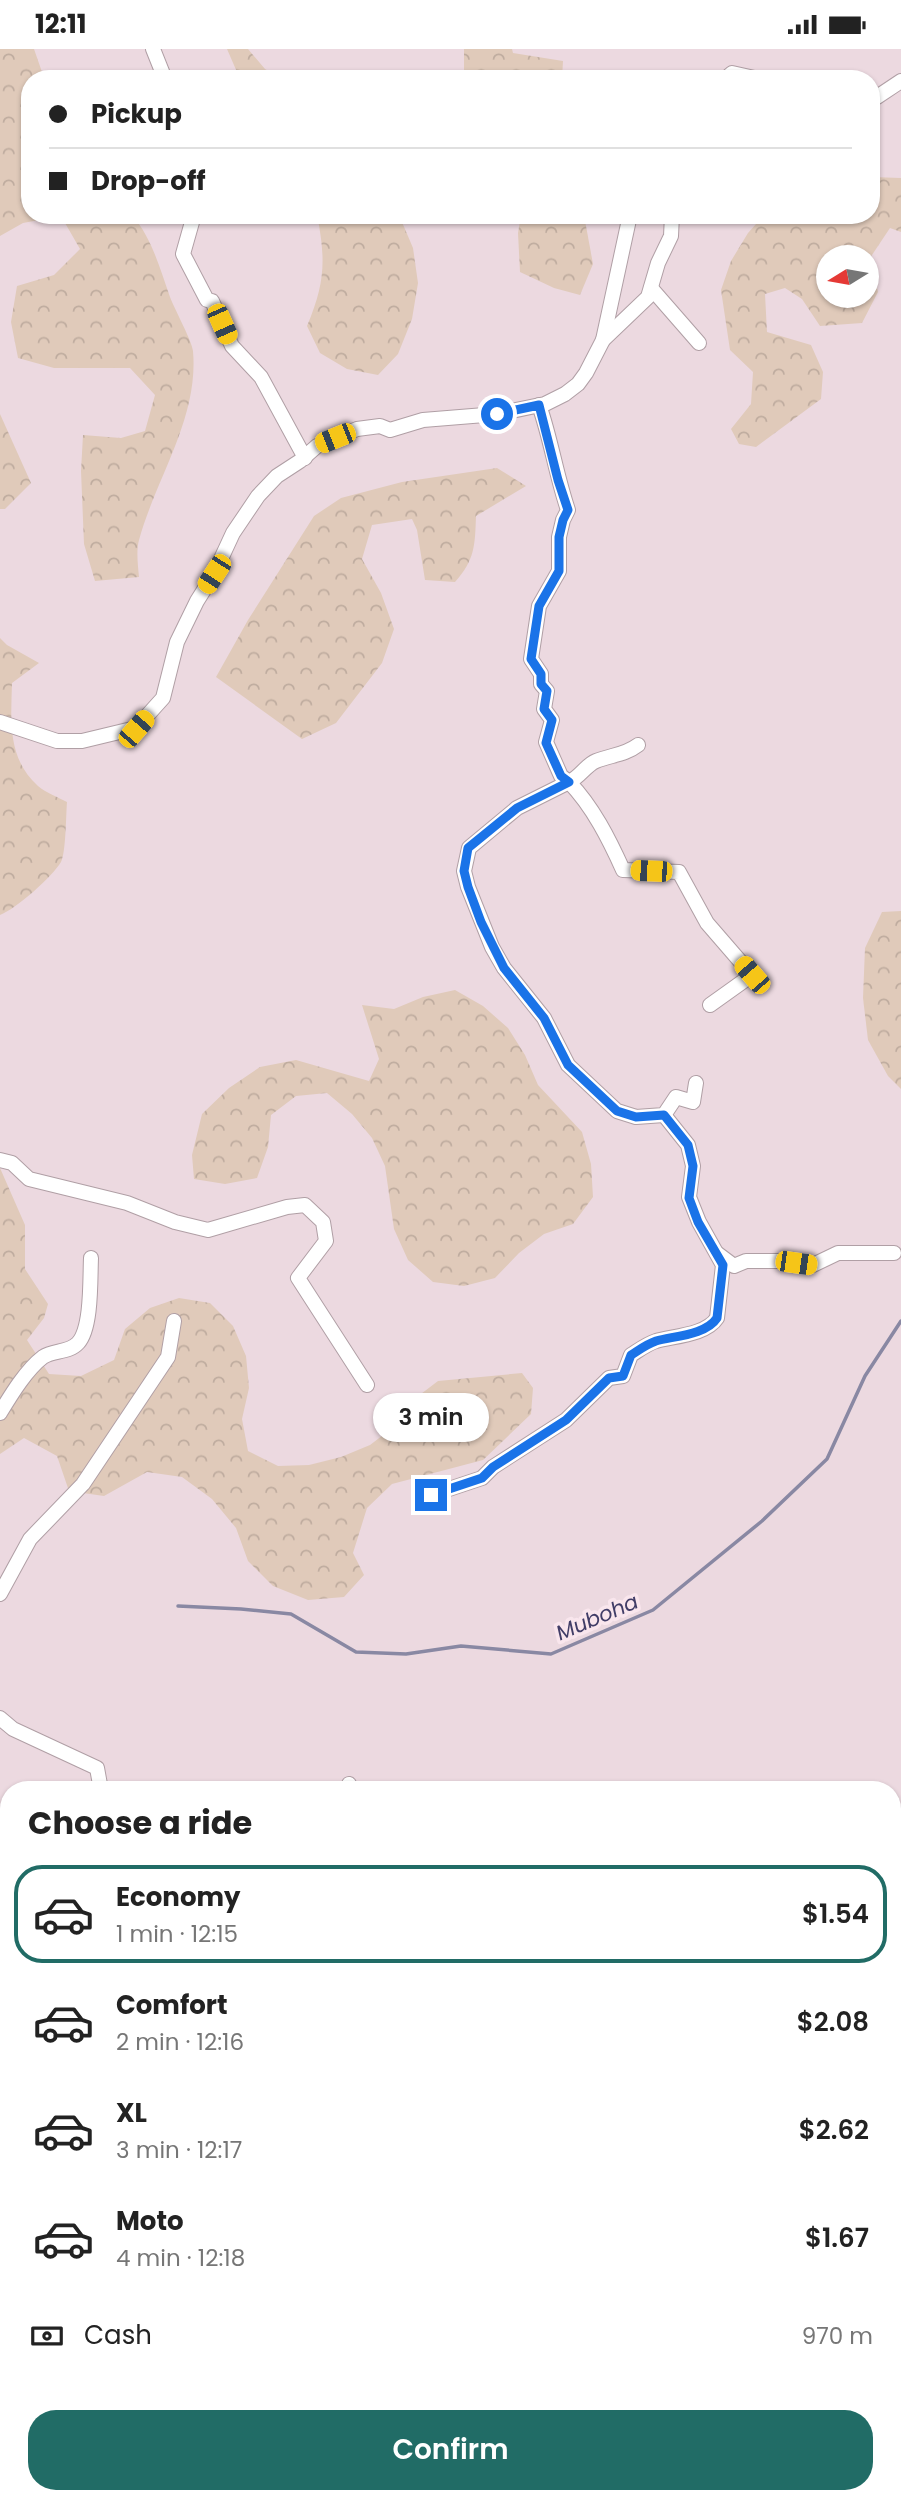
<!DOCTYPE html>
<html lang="en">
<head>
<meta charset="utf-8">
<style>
  :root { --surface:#fff; --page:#f2f2f2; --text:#222; --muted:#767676; --line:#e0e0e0; --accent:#216c66 }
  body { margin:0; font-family:Poppins,sans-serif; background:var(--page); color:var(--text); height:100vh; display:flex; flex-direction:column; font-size:26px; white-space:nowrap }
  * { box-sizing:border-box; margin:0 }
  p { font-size:23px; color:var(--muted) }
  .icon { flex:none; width:38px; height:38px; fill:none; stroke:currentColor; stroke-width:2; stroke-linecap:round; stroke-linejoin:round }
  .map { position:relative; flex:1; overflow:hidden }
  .side { position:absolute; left:0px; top:1732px; width:901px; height:723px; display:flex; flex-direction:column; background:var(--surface); border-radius:28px 28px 0 0; box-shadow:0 2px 5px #0004 }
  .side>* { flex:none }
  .guide { position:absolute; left:21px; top:21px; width:859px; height:154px; border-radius:28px; box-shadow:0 2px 5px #0004; display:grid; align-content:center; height:154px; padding:0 28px; background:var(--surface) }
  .needle { width:46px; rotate:259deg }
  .buttons { position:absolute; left:816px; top:196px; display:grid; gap:14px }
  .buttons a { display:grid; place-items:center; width:63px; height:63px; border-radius:50%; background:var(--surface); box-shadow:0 2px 5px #0004; font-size:35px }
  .end { position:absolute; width:32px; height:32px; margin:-16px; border:9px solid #1a73e8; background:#fff; box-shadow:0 0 0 4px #fff }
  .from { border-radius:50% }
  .bubble { position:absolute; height:49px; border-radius:24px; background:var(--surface); box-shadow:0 2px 5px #0004; font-size:23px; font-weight:600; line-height:49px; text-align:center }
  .car { position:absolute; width:21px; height:42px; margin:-21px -10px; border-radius:9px; box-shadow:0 0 5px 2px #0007; background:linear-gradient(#f5c518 24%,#345 0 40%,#f5c518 0 76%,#345 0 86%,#f5c518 0) }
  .guide b { display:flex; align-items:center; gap:24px; height:66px; font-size:26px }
  .guide b+b { border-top:2px solid var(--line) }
  .guide i { width:18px; height:18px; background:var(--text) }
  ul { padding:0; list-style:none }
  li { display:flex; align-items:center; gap:21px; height:98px; margin:0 14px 10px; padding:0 14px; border:4px solid transparent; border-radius:28px }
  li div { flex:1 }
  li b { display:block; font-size:26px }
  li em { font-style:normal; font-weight:600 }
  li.active { border-color:var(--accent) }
  li>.icon { width:63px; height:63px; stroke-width:1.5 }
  h2 { padding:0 28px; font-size:32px; line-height:84px }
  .pay { display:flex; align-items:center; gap:18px; height:77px; padding:0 28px; font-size:26px }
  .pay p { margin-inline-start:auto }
  .action { display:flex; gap:14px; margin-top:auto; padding:14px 28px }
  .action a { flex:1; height:80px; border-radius:28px; background:var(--accent); color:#fff; font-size:28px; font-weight:600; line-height:80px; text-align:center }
  .status { display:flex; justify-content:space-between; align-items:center; height:49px; padding:0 35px; background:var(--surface); direction:ltr }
  .status svg { height:19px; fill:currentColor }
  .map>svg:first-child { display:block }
  .forest { fill:url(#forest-crowns); fill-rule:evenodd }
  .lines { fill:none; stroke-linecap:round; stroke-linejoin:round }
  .stream { stroke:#8988a3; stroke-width:3.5 }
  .minor-casing { stroke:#b09fa5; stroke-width:16 }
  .minor { stroke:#fff; stroke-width:14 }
  .route { stroke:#1a73e8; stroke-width:9 }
  .labels { text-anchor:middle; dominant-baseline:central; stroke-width:7; stroke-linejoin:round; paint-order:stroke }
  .water-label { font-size:21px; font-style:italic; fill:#413d67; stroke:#f9e6ed }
</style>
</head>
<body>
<div class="status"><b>12:11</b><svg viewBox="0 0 49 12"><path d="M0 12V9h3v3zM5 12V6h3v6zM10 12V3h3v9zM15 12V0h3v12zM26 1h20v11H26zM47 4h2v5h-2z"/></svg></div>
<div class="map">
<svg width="901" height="2454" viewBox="0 0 901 2454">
  <defs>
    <pattern id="forest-crowns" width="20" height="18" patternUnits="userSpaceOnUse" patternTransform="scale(1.75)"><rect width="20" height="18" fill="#e0caba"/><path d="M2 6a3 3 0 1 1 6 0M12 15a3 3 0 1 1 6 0" fill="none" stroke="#bfac9f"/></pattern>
  </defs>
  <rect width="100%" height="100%" fill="#ecd9e0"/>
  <!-- forest -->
  <g class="forest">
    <path d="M0,0H34L42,23L50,30H30V166H132C152,189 160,220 170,248C175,261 192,292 193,302C199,369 156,429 139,491C136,502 138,517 139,528L95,532L84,495L81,422L83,386L121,389L145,382L155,346L130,319H54L18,309L11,273L17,237L54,226L80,200L61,167L23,174L0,187Z"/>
    <path d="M227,0H248L265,20L283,30H240Z"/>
    <path d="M464,0H512L513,4L563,12L562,30H464Z"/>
    <path d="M872,128L901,129V183L890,179L870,209L878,243L862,274L820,277L802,250L785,239L765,245L767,283L811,296L823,323L821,350L756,398L739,395L731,380L751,355L753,323L730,301L721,241L731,212L748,184L764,166H872ZM828,208H866V247H828Z"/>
    <path d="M317,166H399L413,199L418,234L412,270L398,305L378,326L347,320L320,304L307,277C325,234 326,211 317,166Z"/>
    <path d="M521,166H584L593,215L580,246L554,239L520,223L518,184Z"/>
    <path d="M0,365L31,434L5,460H0Z"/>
    <path d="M497,419L526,437L476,467C475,496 475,511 455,533L425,531L417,481L412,470L372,476L362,510L381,544L394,580L382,614L336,674L302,690L216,628L248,571L314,467L341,449L402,433Z"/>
    <path d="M0,589L7,596L39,614L12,634C11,672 7,709 38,737C46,744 58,748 67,753C66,765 66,804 61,813C52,828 16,860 0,866Z"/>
    <path d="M901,862V1040L888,1027L868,991L863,949L865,899L882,863Z"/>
    <path d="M455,941L483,957L508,979L525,1006L538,1036L582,1083L591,1115L593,1148L573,1175L544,1185L519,1204L495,1229L464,1237L433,1233L408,1211L394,1180L385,1117L372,1089L352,1065L327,1044L296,1047L271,1066L268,1098L257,1129L225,1135L194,1130L192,1106L202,1065L229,1039L260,1018L296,1011L369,1032L379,1010L362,956L394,960L423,948Z"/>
    <path d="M0,1119L25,1176V1220L48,1255L44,1269L27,1291L49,1325L81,1327L114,1311L125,1280L150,1259L179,1249L210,1254L233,1277L246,1307L249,1339L242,1370L248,1402L278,1417L309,1416L341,1408L370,1396L395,1377L413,1351L438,1332L522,1324L533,1339L531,1365L483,1411L392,1435L367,1459L353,1504L364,1526L344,1548L308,1551L273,1537L248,1512L236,1479L212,1450L182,1428L147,1423L104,1447L69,1442L57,1407L24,1389L0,1405Z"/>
  </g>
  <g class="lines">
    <!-- stream -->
    <path class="stream" d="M178,1557L241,1560L291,1565L356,1603L406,1605L461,1597L551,1605L653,1561L762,1472L827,1410L865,1327L901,1272"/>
    <defs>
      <g id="minor">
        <path d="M153,0L165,30"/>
        <path d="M725,30L732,24L759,30"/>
        <path d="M872,49L877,48L901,32"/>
        <path d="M194,166L183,205L207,251L212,252L232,297L261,328L305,409"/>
        <path d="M651,239L699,294"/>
        <path d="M603,291L630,166"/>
        <path d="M539,356C551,390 556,426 568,461L563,471L559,488V522L539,557L531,610L541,625V635L547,642L544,660L552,671L546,693L561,727L569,733L517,759L469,799L464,822L468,838L492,898L504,919L544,969L568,1016L617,1062L636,1068L664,1066L676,1048L693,1053L696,1034"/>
        <path d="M0,673L57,692H82L136,679L163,649L177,593L197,552L214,525L233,484L258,447L277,427L300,412L317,397L357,380L380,377L390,381L423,371L497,365L545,355L565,345L578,335L586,324L603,291L648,248L658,214L671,187L672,166"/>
        <path d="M638,696C625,706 611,706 596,712C586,716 580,728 569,733C593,758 609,790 623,821L679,823L707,874L752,926L710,956"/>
        <path d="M0,1111L12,1114L29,1130L127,1154L175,1173L208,1181L287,1158L305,1156L323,1173L326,1192L298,1229L367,1336"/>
        <path d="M718,1205L734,1217L746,1212H780L813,1216L838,1204H894"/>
        <path d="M0,1364C11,1346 26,1321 43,1308C53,1301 69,1304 78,1294C92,1279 90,1230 91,1209"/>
        <path d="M431,1446L482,1429L493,1418L566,1371L609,1329L623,1327L631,1306C639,1301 647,1295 656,1292C674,1287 706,1286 717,1269L723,1216L699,1173L689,1148L693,1117L688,1096L664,1066"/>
        <path d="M0,1545L30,1490L83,1435L168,1308L174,1272"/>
        <path d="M0,1669L13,1680L97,1719L101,1741"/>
        <path d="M348,1741L349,1735"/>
        <path d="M0,1802L9,1808"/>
        <path d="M892,1828H901"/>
        <path d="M0,1862L9,1867"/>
        <path d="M0,2060L6,2040L9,2015"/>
        <path d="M0,2124L9,2127"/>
        <path d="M892,2175L901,2174"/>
        <path d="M892,2257L901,2250"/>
        <path d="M0,2357L9,2365"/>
        <path d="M68,2446L69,2454"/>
        <path d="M336,2454L351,2446"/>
      </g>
    </defs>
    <!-- minor casing -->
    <use href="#minor" class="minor-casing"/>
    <!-- minor -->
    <use href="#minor" class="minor"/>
  </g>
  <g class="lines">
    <!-- route -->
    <path class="route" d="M431,1446L482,1429L493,1418L566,1371L609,1329L623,1327L631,1306C639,1301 647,1295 656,1292C674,1287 706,1286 717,1269L723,1216L698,1173L689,1149L693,1117L688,1096L664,1066L636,1068L617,1062L568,1016L544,969L504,919L481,873L468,838L464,822L468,799L517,759L569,733L561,727L546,694L552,671L544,660L547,642L541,635V625L531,610L539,557L559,522V488L563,471L568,461L558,431L539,356L497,365"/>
  </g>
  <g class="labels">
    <!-- water labels -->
    <g class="water-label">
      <text transform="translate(597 1568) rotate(-23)">Muboha</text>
    </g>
  </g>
</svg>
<div class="buttons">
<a><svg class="needle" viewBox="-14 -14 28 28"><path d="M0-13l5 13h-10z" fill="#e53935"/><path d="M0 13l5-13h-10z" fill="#767676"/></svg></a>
</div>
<i class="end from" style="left:497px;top:365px"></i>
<i class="end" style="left:431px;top:1446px"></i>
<div class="bubble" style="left:373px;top:1344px;width:116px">3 min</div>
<i class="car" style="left:222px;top:275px;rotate:156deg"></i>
<i class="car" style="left:335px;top:389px;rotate:248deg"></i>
<i class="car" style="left:214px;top:525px;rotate:213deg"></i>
<i class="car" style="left:136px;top:680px;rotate:41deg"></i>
<i class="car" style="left:651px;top:822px;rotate:272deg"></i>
<i class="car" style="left:752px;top:926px;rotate:319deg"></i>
<i class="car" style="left:796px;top:1214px;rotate:98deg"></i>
<div class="guide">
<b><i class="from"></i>Pickup</b>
<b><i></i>Drop-off</b>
</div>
<section class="side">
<h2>Choose a ride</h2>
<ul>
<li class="active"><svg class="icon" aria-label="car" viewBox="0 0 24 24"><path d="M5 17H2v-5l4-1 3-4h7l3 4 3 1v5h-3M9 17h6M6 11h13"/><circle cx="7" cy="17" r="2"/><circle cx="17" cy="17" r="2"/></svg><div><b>Economy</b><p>1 min · 12:15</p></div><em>$1.54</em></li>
<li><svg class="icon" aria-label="car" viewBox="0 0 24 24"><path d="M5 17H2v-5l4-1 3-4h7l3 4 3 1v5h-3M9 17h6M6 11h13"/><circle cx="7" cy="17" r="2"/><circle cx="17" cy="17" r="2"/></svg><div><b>Comfort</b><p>2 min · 12:16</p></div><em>$2.08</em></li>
<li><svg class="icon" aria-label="car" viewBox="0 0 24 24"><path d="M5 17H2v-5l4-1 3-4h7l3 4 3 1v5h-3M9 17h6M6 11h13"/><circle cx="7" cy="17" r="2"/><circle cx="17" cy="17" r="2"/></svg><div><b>XL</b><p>3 min · 12:17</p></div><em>$2.62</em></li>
<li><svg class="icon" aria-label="car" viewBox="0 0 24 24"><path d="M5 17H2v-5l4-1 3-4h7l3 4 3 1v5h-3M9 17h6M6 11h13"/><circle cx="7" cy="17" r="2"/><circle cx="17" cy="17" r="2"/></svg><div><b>Moto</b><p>4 min · 12:18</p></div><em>$1.67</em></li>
</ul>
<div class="pay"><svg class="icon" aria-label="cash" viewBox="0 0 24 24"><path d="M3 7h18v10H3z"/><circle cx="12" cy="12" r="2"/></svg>Cash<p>970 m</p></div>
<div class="action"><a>Confirm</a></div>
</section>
</div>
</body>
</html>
